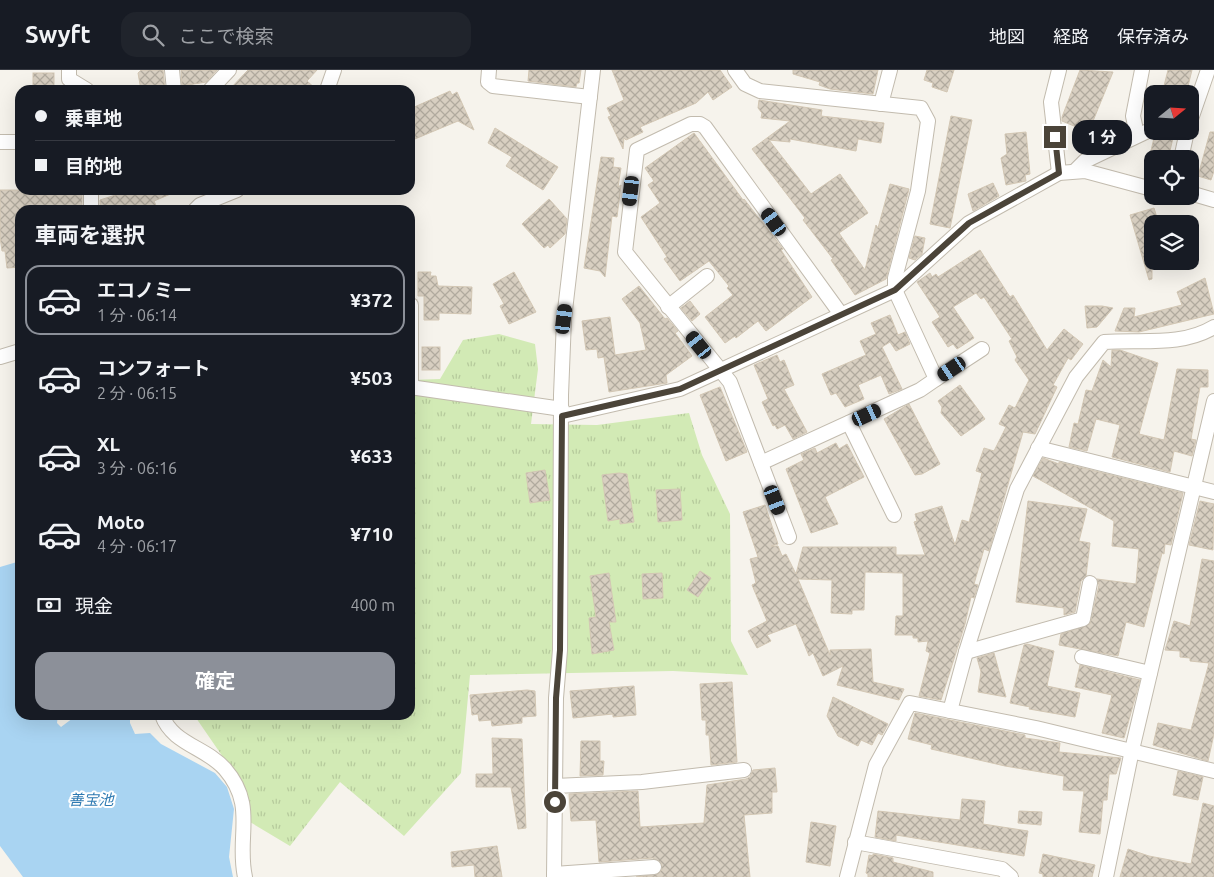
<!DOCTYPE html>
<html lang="ja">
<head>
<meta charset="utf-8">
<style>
  :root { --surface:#171b24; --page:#20242c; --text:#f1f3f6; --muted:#9ea1a6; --line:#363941; --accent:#8c9099 }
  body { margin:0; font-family:Ubuntu,"Noto Sans JP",sans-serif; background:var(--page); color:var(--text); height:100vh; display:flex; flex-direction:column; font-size:19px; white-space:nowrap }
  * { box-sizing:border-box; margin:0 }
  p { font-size:16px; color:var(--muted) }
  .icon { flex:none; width:28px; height:28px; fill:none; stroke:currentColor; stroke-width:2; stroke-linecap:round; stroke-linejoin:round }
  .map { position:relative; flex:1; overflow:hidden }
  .side { position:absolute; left:15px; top:135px; width:400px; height:515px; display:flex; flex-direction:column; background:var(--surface); border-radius:15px; box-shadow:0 5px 20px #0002 }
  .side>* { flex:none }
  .hud { position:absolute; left:15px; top:15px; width:400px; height:110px; border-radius:15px; box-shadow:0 5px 20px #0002; display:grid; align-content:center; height:110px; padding:0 20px; background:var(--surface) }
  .needle { width:32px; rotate:72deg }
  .buttons { position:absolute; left:1144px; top:15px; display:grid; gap:10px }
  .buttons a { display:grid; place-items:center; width:55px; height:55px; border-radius:10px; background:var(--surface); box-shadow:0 5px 20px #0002; font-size:25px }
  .end { position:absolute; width:22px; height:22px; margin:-11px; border:6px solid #4b4439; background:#fff; box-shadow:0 0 0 2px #fff }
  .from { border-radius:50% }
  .bubble { position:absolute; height:35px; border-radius:15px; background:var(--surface); box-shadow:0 5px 20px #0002; font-size:16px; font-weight:700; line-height:35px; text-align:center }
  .car { position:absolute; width:15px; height:30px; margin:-15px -8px; border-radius:6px; box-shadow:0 0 4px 1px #0007; background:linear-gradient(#222 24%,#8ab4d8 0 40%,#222 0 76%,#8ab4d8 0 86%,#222 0) }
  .hud b { display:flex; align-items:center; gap:18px; height:48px; font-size:19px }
  .hud b+b { border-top:1px solid var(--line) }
  .hud i { width:12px; height:12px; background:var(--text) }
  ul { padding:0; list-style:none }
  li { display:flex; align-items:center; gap:15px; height:70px; margin:0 10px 8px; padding:0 10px; border:2px solid transparent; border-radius:15px }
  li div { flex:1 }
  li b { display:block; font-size:19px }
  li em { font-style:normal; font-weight:700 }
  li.on { border-color:var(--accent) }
  li>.icon { width:45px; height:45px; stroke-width:1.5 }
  h2 { padding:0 20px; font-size:22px; line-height:60px }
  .pay { display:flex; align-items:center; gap:12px; height:55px; padding:0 20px; font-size:19px }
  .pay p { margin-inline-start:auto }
  .button { display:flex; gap:10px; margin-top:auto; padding:10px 20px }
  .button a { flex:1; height:58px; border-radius:15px; background:var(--accent); color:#fff; font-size:20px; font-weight:700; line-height:58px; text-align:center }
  header { display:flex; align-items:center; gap:30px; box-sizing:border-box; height:70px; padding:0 25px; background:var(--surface); border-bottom:1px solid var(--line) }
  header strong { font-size:24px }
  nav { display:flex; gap:28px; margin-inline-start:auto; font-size:18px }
  .search { width:350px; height:45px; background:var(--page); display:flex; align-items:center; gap:12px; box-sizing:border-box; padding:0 18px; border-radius:15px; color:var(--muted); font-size:19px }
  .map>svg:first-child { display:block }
  .park { fill:url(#park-tufts) }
  .water { fill:#a9d4f2 }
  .building { fill:url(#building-cross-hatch); stroke:#d3c7b4 }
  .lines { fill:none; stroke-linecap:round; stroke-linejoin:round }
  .street-casing { stroke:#c2bbae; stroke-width:16 }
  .street { stroke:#fff; stroke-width:14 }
  .route { stroke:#4b4439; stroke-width:6 }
  .labels { text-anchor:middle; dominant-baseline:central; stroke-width:4; stroke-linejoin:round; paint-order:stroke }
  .water-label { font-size:15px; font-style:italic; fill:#2e7ab2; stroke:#fff }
</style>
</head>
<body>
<header>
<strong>Swyft</strong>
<div class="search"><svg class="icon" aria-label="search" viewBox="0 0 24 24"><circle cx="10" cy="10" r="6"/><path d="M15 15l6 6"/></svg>ここで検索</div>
<nav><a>地図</a><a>経路</a><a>保存済み</a></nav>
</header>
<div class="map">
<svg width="1214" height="807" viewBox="0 0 1214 807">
  <defs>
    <pattern id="park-tufts" width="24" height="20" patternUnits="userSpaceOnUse" patternTransform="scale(1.25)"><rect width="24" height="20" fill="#d2eab5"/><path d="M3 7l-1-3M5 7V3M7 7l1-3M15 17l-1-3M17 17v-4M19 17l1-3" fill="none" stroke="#b6ca9c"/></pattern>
    <pattern id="building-cross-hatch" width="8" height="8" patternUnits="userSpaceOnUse" patternTransform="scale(1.25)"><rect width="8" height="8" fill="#d8cfc1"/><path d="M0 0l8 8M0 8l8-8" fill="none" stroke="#b1aa9e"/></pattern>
  </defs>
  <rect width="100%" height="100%" fill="#f6f3ec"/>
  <!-- park -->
  <path class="park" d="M499,264L535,274L538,299L531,354L597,355L689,343L702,385L730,444L731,571L748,605L673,601L470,605L461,703L404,766L340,712L290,776L250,752L236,706L194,645H410V310L440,309L463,270Z"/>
  <!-- water -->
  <path class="water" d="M17,492H20V645H58L57,653L61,657L77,645H130V653L135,664L150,663L161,674L215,703L227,717L234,739L229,787L233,807H23L0,776V497Z"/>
  <!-- building -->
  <g class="building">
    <path d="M141,0H163L165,20H141L138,3Z"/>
    <path d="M181,0H217L206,12L182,16Z"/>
    <path d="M248,0H317L307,11L317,20H229Z"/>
    <path d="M529,0H581L579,13H577L576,17L528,11Z"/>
    <path d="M612,0H720L732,17L713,30L708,22L696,33L640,57L643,62L626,70L624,68L623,79L608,47L611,46L607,38L624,30Z"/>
    <path d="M793,0H878L873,24L830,19L819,15L820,12L793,4Z"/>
    <path d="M927,0H954L947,22L932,17L933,13L924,10Z"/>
    <path d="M1080,0L1113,2L1093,51L1091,50L1086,61L1062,51V47Z"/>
    <path d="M1168,0H1192L1186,24H1162Z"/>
    <rect x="33" y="3" width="21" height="17"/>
    <path d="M450,21L452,25L457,22L474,60L458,51L410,71V39Z"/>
    <path d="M759,30L822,40L821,46L884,53L881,73L858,69L856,81L790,69V72L769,70L811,124L840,104L868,143L839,163L865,200L876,155L878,158L890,114L909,119L886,209L855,225L831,190L833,189L803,150L805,148L752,79L790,51L761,48L762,43L758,38Z"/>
    <path d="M951,46L972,50L950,158L930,154Z"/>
    <path d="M495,58L558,97L543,120L506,96L512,87L488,73Z"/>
    <path d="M1026,62L1030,104L1025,105L1026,111L1006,115L1001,88L1007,84L1005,64Z"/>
    <path d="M1210,62H1214V101L1211,110L1198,106Z"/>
    <path d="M694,63L743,130L744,129L783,179L781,180L812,227L766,261L758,251L736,268L735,266L725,273L705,247L733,225L727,218L729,216L709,191L680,211L664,189L667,187L641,147L660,133L648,115L654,111L645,98Z"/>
    <path d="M1159,64L1173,68L1168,89H1149L1154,68Z"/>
    <path d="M601,87L614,88L613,97L621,98L618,117L621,115L617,147L612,146L605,207L600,201L584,198Z"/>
    <path d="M993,113L999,126L973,141L968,124Z"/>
    <path d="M0,120H82V140L21,138L20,197L7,198L5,181H2L0,167Z"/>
    <path d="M131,120H180L154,131L158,140H100V130Z"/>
    <path d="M549,129L567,149L565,164L550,178L548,175L544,178L522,154Z"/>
    <path d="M1154,138L1159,154H1152V209L1149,210L1130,145Z"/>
    <path d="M915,166L925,168L922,184L915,190L909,188Z"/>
    <path d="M980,180L1010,227L1013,225L1047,280L1064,259L1083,274L1071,290L1068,288L1053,315L1057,317L1035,364L1023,362L989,481L984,479L974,514L978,515L974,528L971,527L965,554L941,630L919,626L930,583L926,581L928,571L918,572V568H913V565H895L896,546H903V503L865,502L864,540H852V544L831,543L832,510L798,509L830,585V580L871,579L873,612L904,619L899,630L837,615L843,596L823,606L813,583L809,586L796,554L767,565L771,571L757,578L748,561L767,551L752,515L756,513L750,489L758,487L743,442L765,435L778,474L771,476H778L782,486L786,484L796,504L803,477H896V485H925L914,452L917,451L915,444L942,436L955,475L962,450L969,452L982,403L976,401L984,378L994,381L1006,357L999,354L1009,335L1015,338L1029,310L1015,290L1017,287L1009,271L1012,269L984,227L981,229L976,223L953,237L974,268L957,279L953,274L948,277L932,252L940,247L917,212L930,203L932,207L936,204L938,207Z"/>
    <path d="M418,202H431L430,206H436L438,216L472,217L471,244L439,243V250H424V226H418Z"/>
    <path d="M514,202L536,242L509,254L500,236L504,234L493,214Z"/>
    <path d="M1205,208L1214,244L1139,262L1115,261L1124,238H1135L1134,247L1182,235L1177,222Z"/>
    <path d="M639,216L665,249L667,248L678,261L675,263L692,286L666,305L667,313L609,322L604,287L598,288L597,279L586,280L582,251L610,247L615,285L646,280L640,253L622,229Z"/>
    <path d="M690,231L700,244L692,251L681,238Z"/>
    <path d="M1085,236H1102L1113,238L1097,257L1087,258Z"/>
    <path d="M890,245L898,265L905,262L910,274L896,281L890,272L882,277L902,319L889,324L881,305L858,315L864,329L845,337L836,323L831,325L822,304L866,285L860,271L876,264L871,253Z"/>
    <rect x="422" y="277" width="18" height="23"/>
    <path d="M1112,280H1120L1158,293L1139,364L1164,370L1177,299L1208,300V317H1200L1191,369L1196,370L1192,386L1174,381L1170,402L1112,387L1120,355L1096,349L1087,381L1069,377L1074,353L1078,354L1086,320L1092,321L1103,290L1111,297Z"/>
    <path d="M777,285L780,292L784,290L794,315L784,319L807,362L793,369L785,355L777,359L775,355L773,356L762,332L768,329L754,295Z"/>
    <path d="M960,315L985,349L961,366L941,343L942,337L938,331Z"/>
    <path d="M720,317L747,382L726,391L700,325Z"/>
    <path d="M909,334L940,394L922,404L915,405L884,349Z"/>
    <path d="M836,373L839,379L847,374L864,407L825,427L838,454L811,463L786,399L804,390L801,384L815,378L817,383Z"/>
    <path d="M1043,388L1059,394V392L1183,423L1171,475L1165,474L1164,484L1162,483L1144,557L1126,552L1118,586L1059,575L1061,564L1090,554L1099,515L1097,509L1136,514L1139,479L1112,476L1114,451L1033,406Z"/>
    <path d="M545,400L550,430L530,433L526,403Z"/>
    <path d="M619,403L627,404L634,452L620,454V449L608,451L602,405Z"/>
    <path d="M680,419L682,450L658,452L656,420Z"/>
    <path d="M1028,431L1087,439L1079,471L1090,473L1086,506L1081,511L1075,542L1064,545V538L1016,532Z"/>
    <path d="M1200,431L1214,434L1213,480L1189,475Z"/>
    <path d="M1202,489L1214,491V664L1208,691L1153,675L1158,653L1191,660L1209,593L1190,591V588L1180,587V581L1165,580L1174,551L1190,556Z"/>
    <path d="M700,501L711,508L698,527L687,520Z"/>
    <path d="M609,503L616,552H609L614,580L592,584L589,548L596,547L590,506Z"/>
    <path d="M662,503L663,528L643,529L642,504Z"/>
    <path d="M1027,574L1054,581L1047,616L1080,623L1075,647L1029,639L1030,637L1010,633L1024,575Z"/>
    <path d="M994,583L1006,627L978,622L981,602L977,588Z"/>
    <path d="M1080,595L1140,610L1124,668L1102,663L1112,625L1075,617Z"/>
    <path d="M732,612L737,692L711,695L709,665H706V650H702L700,614Z"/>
    <path d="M634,616L636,645L613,647V644L573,648L570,621Z"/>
    <path d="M527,620L535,621L536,646L522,647V653L492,656L491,650L479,651L478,644L472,645L470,625Z"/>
    <path d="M833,627L888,654L882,665L878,663L872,675L861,670L858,676L838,666L827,646Z"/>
    <path d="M915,643L1025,665V668L1060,673L1059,682L1121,688L1116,704H1109L1107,730H1103L1100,764L1079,762L1084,721L1063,720L1064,706L1005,696L931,679L932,675L908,669Z"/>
    <path d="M492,668L522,669L526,758L518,759L511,717H476V704H493Z"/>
    <path d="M581,671H600V691H604L603,705L580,706Z"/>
    <path d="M775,698L777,722H772V743L744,745L750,807H636L658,804L662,800L661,793L653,788L599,792L596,750L571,751L569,724L638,721L640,757L704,753L707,715L746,709L750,707L753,700Z"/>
    <path d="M1178,701L1203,707L1198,730L1173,725Z"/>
    <path d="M962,729L985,731L983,754L1028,761L1024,786L896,765V771L875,767L878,741L960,750Z"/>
    <path d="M1203,733L1214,736V807H1120L1128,779L1149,786L1191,794Z"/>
    <path d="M1019,741L1042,742L1041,755L1018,753Z"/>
    <path d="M811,752L836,756L830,796L806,792Z"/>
    <path d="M497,776L502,807H475L474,795L452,797L451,782Z"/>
    <path d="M873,784L893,788V792L933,802V807H868V804L866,803L869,785L873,786Z"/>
    <path d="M1043,784L1095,795L1092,807H1043V804L1039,803Z"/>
  </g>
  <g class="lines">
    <defs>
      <g id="street">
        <path d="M69,0V9L87,20"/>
        <path d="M172,0L174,20"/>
        <path d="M489,0L488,12L493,16L590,27"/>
        <path d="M735,0L745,14L760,21L921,38L928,51L918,121L895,208V220L936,309L920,320L761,393"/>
        <path d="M1059,0L1051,32L1059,103"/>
        <path d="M210,20L229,0"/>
        <path d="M327,20L334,0"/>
        <path d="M881,34L890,0"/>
        <path d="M1190,52L1208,0"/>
        <path d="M1137,65L1133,46L1142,0"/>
        <path d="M0,72H20"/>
        <path d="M1181,89L1187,61"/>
        <path d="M1075,101L1085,91L1152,59"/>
        <path d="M1190,123L1214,130"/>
        <path d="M91,140V120"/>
        <path d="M195,140L200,135L237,120"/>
        <path d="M668,237L707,206"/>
        <path d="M0,287L20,281"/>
        <path d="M936,309L982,279"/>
        <path d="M410,317L562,339"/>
        <path d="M411,317V235"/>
        <path d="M562,346L680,319L895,220L969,153L1059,103L1085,101L1152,119"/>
        <path d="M849,353L894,445"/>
        <path d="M1038,378L1214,422"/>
        <path d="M789,467L730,312L625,182L637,80L691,54H700L705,57L840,243"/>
        <path d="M966,582L1083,549L1090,513"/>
        <path d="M1082,587L1150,603"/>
        <path d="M950,641L966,582L1017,419L1076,307L1104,272C1141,269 1181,277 1214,257"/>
        <path d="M162,645C172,674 206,677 225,699C257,736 236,767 245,807"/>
        <path d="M555,716L642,712L744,700"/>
        <path d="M855,772L1002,799L1011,807"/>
        <path d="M554,804L654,797"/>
        <path d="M554,807L556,628L560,580L561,325L564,249L593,0"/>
        <path d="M847,807L876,695L910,633L1036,658L1214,701"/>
        <path d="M1106,807L1132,680L1214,331"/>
      </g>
    </defs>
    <!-- street casing -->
    <use href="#street" class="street-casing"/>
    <!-- street -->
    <use href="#street" class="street"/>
  </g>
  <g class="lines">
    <!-- route -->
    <path class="route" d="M555,732L556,628L560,580L562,346L680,319L895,220L969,153L1059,103L1055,67"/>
  </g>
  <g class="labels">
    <!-- water labels -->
    <g class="water-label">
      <text x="91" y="729">善宝池</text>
    </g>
  </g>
</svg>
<div class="buttons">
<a><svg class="needle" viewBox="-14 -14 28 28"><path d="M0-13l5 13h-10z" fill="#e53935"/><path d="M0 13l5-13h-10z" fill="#9ea1a6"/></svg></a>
<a><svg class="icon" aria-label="locate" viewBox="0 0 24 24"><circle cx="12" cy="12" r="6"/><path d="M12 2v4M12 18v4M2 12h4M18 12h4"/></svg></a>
<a><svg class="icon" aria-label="layers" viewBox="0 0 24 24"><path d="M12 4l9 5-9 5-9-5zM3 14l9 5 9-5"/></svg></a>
</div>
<i class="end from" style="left:555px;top:732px"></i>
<i class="end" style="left:1055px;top:67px"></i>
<div class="bubble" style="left:1072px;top:50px;width:60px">1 分</div>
<i class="car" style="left:631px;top:121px;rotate:187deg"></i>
<i class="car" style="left:774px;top:152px;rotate:324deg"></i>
<i class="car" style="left:564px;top:249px;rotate:7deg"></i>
<i class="car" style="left:699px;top:275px;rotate:321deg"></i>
<i class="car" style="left:952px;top:299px;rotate:236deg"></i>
<i class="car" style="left:867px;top:345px;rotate:65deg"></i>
<i class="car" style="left:775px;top:430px;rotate:159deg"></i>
<div class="hud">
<b><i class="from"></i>乗車地</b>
<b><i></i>目的地</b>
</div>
<section class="side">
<h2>車両を選択</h2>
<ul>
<li class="on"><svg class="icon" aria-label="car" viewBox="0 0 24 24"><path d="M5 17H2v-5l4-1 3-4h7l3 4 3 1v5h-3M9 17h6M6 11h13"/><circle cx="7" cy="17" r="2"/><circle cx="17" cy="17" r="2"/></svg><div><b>エコノミー</b><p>1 分 · 06:14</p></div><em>¥372</em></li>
<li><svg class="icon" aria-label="car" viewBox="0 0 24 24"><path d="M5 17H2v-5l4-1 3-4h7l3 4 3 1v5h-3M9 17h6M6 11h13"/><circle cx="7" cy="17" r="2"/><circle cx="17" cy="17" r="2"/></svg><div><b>コンフォート</b><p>2 分 · 06:15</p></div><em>¥503</em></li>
<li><svg class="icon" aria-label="car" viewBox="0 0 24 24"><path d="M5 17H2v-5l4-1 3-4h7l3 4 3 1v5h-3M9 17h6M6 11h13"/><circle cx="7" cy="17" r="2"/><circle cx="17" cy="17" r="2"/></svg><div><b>XL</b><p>3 分 · 06:16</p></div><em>¥633</em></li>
<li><svg class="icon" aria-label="car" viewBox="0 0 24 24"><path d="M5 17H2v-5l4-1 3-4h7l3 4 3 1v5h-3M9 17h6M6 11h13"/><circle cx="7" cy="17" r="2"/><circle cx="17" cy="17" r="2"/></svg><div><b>Moto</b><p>4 分 · 06:17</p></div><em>¥710</em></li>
</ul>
<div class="pay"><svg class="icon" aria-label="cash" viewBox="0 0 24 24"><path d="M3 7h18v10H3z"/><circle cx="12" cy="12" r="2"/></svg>現金<p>400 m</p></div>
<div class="button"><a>確定</a></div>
</section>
</div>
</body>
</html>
